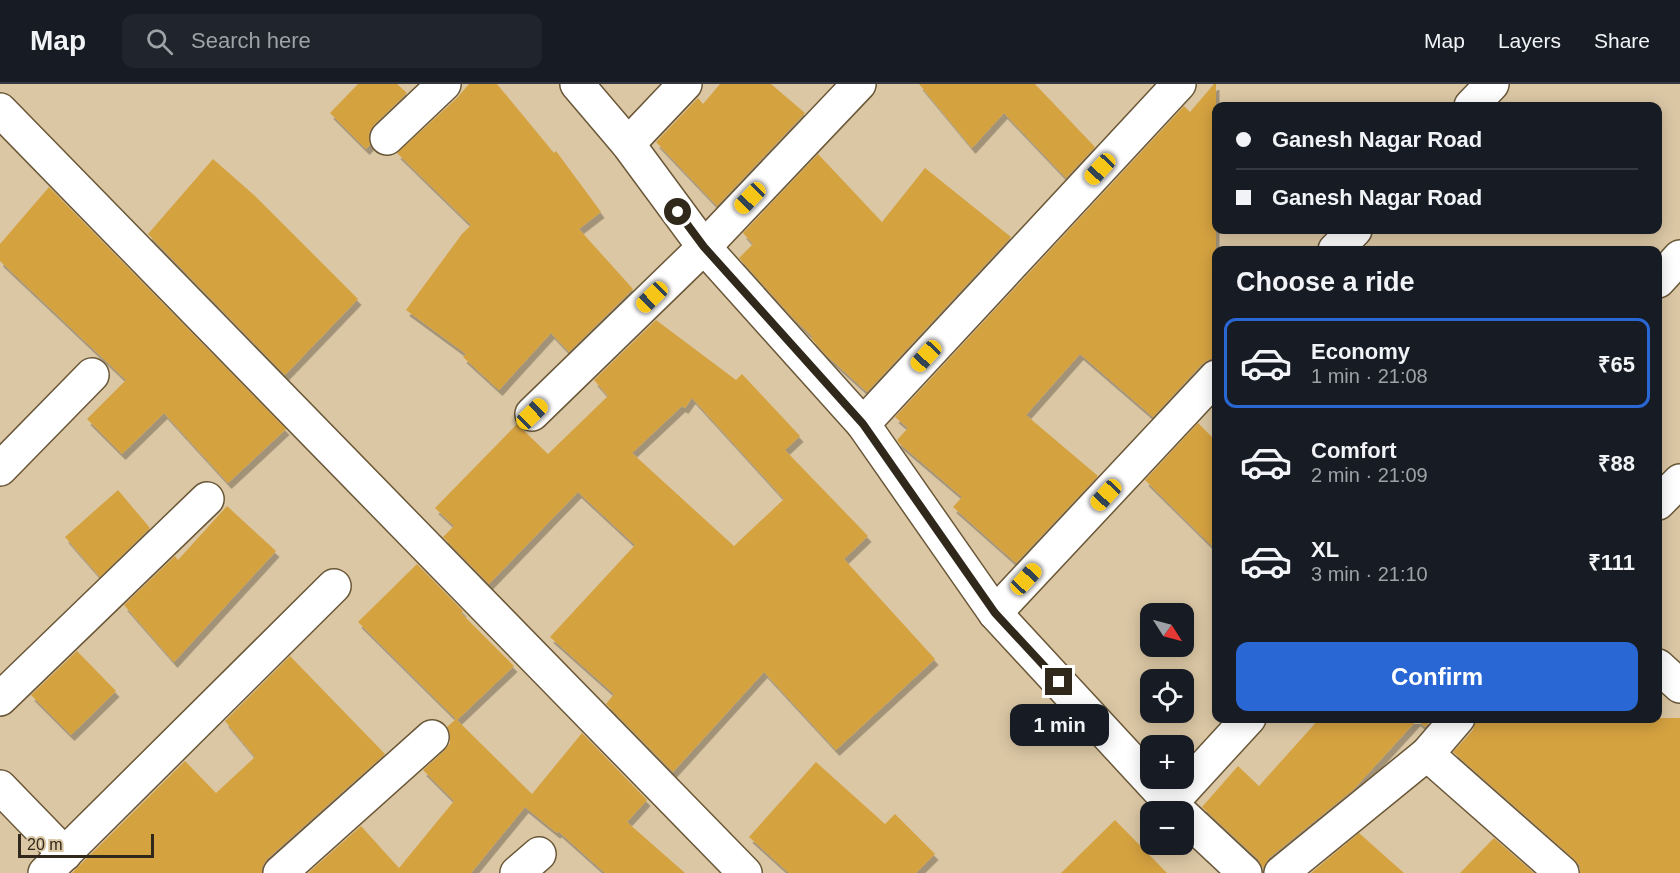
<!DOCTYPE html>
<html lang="en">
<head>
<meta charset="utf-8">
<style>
  :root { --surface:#171b24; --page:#20242c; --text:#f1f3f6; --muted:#9ea1a6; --line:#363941; --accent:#2967d4 }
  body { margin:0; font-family:Helvetica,sans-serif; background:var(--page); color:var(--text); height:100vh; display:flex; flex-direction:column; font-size:22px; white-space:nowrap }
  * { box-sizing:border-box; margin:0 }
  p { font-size:20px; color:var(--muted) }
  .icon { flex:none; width:33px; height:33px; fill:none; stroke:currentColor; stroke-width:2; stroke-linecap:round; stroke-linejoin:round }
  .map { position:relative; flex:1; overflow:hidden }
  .details { position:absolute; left:1212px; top:162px; width:450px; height:477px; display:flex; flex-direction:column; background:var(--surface); border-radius:12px; box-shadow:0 3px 15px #0003 }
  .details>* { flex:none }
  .top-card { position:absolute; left:1212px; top:18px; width:450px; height:132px; border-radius:12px; box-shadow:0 3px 15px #0003; display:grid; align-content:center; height:132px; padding:0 24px; background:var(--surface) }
  .needle { width:39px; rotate:126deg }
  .buttons { position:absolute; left:1140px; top:519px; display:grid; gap:12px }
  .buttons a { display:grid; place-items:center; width:54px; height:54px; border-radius:12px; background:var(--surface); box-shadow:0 3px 15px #0003; font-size:30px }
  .scale { position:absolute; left:18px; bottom:15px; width:136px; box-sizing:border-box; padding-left:6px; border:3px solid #30281a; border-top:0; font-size:16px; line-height:21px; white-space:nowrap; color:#30281a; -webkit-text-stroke:4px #dbc7a4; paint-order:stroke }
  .end { position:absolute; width:27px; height:27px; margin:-14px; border:8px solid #30281a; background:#fff; box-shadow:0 0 0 3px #fff }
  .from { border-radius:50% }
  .bubble { position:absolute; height:42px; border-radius:12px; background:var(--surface); box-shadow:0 3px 15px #0003; font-size:20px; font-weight:600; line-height:42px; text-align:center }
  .car { position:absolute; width:18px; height:36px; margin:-18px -9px; border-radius:8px; box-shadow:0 0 4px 2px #0007; background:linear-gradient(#f5c518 24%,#345 0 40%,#f5c518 0 76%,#345 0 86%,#f5c518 0) }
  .top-card b { display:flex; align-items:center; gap:21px; height:57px; font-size:22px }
  .top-card b+b { border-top:2px solid var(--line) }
  .top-card i { width:15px; height:15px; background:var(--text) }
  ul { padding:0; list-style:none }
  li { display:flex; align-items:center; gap:18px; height:90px; margin:0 12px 9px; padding:0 12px; border:3px solid transparent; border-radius:12px }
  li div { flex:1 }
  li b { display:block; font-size:22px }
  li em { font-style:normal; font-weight:600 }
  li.selected { border-color:var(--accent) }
  li>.icon { width:54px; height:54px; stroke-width:1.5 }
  h2 { padding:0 24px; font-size:27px; line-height:72px }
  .primary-button { display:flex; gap:12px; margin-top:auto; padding:12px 24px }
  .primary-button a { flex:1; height:69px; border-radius:12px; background:var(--accent); color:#fff; font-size:24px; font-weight:600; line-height:69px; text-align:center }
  header { display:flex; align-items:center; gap:36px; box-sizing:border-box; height:84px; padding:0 30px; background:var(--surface); border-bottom:2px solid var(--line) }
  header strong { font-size:28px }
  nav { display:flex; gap:33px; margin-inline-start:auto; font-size:21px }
  .search { width:420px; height:54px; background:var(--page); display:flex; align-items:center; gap:15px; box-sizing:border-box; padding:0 21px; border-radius:12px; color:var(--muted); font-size:22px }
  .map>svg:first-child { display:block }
  .building { fill:#d5a241; fill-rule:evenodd; filter:url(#shadow) }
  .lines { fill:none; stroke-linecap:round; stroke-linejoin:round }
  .minor-casing { stroke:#695738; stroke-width:36 }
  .minor { stroke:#fff; stroke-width:33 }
  .route { stroke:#30281a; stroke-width:8 }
</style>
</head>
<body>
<header>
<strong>Map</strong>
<div class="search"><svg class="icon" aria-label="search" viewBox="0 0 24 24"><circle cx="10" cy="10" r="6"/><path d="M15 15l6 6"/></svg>Search here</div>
<nav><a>Map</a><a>Layers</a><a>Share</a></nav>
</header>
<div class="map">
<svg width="1680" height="789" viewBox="0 0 1680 789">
  <defs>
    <filter id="shadow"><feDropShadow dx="3.5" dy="6" stdDeviation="0" flood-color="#0004"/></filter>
  </defs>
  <rect width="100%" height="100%" fill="#dbc7a4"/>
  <!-- building -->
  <g class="building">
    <path d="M358,0H397L407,9L374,41L369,49L370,61L366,65L330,29Z"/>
    <path d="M469,0H497L554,69L556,67L601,128L579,145L633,205L569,268L551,249L499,306L463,273L466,270L406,226L462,150L471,141L397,69L457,14Z"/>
    <path d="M720,0H771L805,29L717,122L656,58L698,14L703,20Z"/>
    <path d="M919,0H1035L1095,63L1066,94L1004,29L972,64Z"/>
    <path d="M1214,0H1216V275H1210L1202,280L1153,333L1080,270L1026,331L1098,392L1016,479L953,423L962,413L900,360L897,356L908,344L895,333L1184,22L1190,28Z"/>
    <path d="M818,70L882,138L925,84L1011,153L867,308L826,271L811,254L813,253L794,235L739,174L753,160L743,149Z"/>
    <path d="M213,75L254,111L358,215L285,291L148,150Z"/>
    <path d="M49,103L286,345L228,399L164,329L122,370L87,335L126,296L0,177V160Z"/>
    <path d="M656,236L736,296L742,290L800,352L785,366L868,452L844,475L935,575L836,666L764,588L673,688L606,620L614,610L550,553L635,461L578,408L489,500L443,453L454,442L435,424L517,340L548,370L608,312L594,296ZM692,314L784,415L734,462L632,369L682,322L685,324Z"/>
    <path d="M1198,339L1216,357V466L1145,396Z"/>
    <path d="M118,406L150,444L100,493L65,453Z"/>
    <path d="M227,422L276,467L174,578L124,521L175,472L178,476Z"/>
    <path d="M417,480L463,527L461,529L514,582L457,636L532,710L582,649L647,716L627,738L685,789H605L558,747L557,749L525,723L471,789H308L361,742L399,784L454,717L423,686L444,667L450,659V650L447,643L456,635L358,538Z"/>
    <path d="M77,567L116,607L71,651L31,611Z"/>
    <path d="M290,572L385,670L267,775L262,783V789H72L185,677L216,709L255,673L225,637Z"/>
    <path d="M1320,634H1433L1425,643L1417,636L1354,705L1269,774L1263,784L1258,775L1202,723L1238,682L1259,702Z"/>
    <path d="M1476,634H1680V789H1580V782L1574,775L1453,668L1473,646Z"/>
    <path d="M816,678L885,740L895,730L935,770L916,789H789L749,753Z"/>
    <path d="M1115,736L1167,789H1061Z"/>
    <path d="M1359,749L1404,789H1311Z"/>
    <path d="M1494,754L1534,789H1460Z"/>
  </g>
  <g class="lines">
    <defs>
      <g id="minor">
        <path d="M577,0L628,60L704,163L863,340L995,529L1179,728"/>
        <path d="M1471,22L1492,0"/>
        <path d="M0,26L745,789"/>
        <path d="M387,54L444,0"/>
        <path d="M628,60L685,0"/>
        <path d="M1335,166L1355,146"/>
        <path d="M1658,197L1680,173"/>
        <path d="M532,330L704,163L859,0"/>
        <path d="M863,340L1179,0"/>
        <path d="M0,385L92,291"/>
        <path d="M1658,419L1680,397"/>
        <path d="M995,529L1216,293"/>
        <path d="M1658,582L1680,602"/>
        <path d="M0,615L207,415"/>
        <path d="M1427,670L1562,789"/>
        <path d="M0,703L65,770"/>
        <path d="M1170,720L1249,634"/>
        <path d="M1184,732L1245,789"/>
        <path d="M45,789L334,502"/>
        <path d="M280,789L432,653"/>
        <path d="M517,789L539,770"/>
        <path d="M1281,789L1427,670L1458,634"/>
      </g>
    </defs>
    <!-- minor casing -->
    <use href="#minor" class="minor-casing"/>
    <!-- minor -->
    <use href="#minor" class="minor"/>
  </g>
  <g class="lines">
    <!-- route -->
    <path class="route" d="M678,128L704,163L863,340L995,529L1059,598"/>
  </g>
</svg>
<div class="buttons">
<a><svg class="needle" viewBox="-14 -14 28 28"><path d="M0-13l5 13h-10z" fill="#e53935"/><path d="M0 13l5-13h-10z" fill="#9ea1a6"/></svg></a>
<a><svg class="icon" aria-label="locate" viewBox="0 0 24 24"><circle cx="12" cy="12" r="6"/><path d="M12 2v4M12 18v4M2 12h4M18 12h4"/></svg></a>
<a>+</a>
<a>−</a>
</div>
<div class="scale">20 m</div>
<i class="end from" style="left:678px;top:128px"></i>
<i class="end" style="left:1059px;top:598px"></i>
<div class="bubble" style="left:1010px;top:620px;width:99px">1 min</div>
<i class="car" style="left:1100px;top:85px;rotate:223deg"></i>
<i class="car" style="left:750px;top:114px;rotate:224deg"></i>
<i class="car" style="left:652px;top:213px;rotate:226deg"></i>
<i class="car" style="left:926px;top:272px;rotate:223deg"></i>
<i class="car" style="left:532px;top:330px;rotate:46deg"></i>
<i class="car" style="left:1106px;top:411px;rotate:223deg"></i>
<i class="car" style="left:1026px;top:495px;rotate:43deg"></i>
<div class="top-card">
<b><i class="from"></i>Ganesh Nagar Road</b>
<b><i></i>Ganesh Nagar Road</b>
</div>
<section class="details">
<h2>Choose a ride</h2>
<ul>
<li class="selected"><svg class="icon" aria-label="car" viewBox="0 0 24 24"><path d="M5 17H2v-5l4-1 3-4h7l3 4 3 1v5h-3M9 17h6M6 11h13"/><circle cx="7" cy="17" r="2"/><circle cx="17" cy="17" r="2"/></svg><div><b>Economy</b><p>1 min · 21:08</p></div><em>₹65</em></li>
<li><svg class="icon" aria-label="car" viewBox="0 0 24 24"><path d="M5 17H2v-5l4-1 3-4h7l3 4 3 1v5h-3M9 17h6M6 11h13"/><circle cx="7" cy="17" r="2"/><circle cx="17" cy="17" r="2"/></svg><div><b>Comfort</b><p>2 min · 21:09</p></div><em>₹88</em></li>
<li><svg class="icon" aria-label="car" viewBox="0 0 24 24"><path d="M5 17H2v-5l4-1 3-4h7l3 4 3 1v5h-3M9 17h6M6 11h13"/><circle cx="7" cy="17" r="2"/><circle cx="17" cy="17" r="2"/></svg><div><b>XL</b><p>3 min · 21:10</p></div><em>₹111</em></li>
</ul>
<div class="primary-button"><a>Confirm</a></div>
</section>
</div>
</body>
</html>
